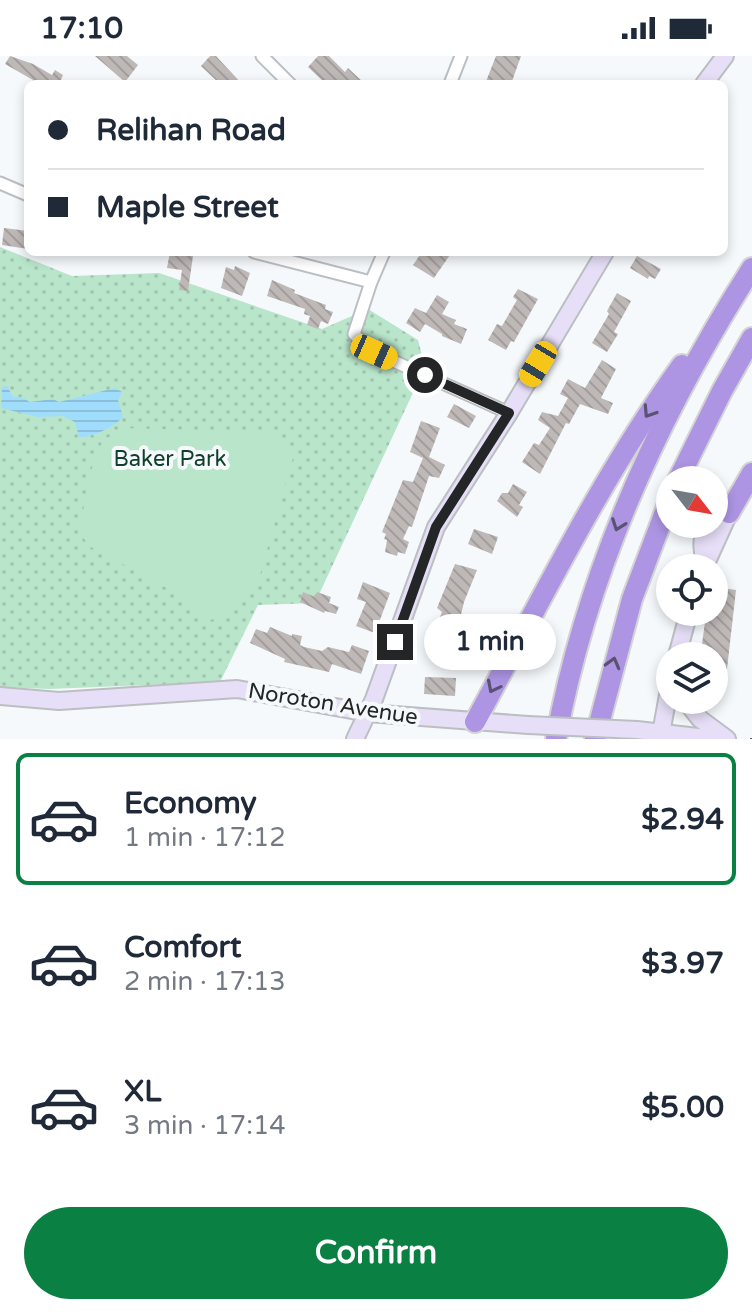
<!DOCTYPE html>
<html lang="en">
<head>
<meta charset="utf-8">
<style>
  :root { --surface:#fff; --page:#f2f2f3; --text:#1f2937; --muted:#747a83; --line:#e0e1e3; --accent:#0b8043 }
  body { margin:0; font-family:"Varela Round",sans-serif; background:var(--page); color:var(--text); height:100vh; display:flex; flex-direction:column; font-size:30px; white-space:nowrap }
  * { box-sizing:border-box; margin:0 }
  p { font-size:26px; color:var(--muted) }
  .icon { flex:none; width:44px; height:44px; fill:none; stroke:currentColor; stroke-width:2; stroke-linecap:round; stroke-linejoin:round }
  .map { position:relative; height:683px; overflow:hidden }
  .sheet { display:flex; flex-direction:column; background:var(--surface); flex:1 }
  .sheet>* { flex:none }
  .guide { position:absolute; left:24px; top:24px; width:704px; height:176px; border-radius:12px; box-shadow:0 4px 12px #0003; display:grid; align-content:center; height:176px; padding:0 24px; background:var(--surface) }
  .needle { width:52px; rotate:121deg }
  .fabs { position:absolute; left:656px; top:410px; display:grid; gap:16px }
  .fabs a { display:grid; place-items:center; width:72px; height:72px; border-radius:50%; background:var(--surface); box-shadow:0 4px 12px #0003; font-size:40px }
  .end { position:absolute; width:36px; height:36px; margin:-18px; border:10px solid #232526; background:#fff; box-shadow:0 0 0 4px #fff }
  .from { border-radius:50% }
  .bubble { position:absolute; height:56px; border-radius:28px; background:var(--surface); box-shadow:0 4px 12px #0003; font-size:26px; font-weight:700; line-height:56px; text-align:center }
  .car { position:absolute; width:24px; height:48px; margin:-24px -12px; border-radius:10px; box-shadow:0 0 6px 2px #0007; background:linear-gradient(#f5c518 24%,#345 0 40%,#f5c518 0 76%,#345 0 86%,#f5c518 0) }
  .guide b { display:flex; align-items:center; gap:28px; height:76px; font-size:30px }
  .guide b+b { border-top:2px solid var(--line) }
  .guide i { width:20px; height:20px; background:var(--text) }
  ul { padding:14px 0 0; list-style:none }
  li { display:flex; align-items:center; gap:24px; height:132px; margin:0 16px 12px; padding:0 8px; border:4px solid transparent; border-radius:12px }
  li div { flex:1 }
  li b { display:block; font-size:30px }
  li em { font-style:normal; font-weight:700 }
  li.on { border-color:var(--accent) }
  li>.icon { width:72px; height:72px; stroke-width:1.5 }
  .action { display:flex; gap:16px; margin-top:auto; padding:16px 24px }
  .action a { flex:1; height:92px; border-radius:48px; background:var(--accent); color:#fff; font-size:32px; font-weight:700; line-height:92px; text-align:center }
  .status { display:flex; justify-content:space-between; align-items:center; height:56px; padding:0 40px; background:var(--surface); direction:ltr }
  .status svg { height:22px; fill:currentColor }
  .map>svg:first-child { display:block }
  .park { fill:url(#park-dots) }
  .garden { fill:#b9e5cb }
  .water { fill:url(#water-rules) }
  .building { fill:url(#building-back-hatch) }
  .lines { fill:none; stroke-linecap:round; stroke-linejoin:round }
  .street-casing { stroke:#bbbfc2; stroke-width:15 }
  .secondary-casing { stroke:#bbbfc2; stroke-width:20 }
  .highway-casing { stroke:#d3d3d4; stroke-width:24 }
  .street { stroke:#fff; stroke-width:11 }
  .secondary { stroke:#e6dff7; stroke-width:16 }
  .highway { stroke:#ad95e4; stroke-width:20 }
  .rail { stroke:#57595b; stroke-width:4; stroke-dasharray:12 6; stroke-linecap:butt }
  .secondary-bridge-casing { stroke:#bbbfc2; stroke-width:20; stroke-linecap:butt }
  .secondary-bridge { stroke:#e6dff7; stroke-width:16 }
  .oneway { stroke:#5a5272 }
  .route { stroke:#232526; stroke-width:10 }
  .labels { text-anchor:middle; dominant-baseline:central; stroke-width:8; stroke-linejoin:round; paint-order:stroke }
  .park-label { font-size:22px; fill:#11402a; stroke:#f5f9fc }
  .street-label { font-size:22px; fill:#232526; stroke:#f5f9fc }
</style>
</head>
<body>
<div class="status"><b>17:10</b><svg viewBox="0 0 49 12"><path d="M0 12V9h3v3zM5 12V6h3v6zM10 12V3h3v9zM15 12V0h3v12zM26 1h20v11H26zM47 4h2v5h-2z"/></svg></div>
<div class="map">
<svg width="752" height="683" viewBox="0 0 752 683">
  <defs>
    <pattern id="park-dots" width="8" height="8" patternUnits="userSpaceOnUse" patternTransform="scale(2)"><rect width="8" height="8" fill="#b9e5cb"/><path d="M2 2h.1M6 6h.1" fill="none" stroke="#9fc4ae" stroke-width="1.8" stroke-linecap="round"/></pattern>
    <pattern id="water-rules" width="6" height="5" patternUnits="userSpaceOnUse" patternTransform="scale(2)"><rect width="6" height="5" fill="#a0ddfd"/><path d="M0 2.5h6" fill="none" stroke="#8abed9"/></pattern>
    <pattern id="building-back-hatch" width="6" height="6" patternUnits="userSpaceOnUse" patternTransform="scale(2)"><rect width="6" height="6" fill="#beb8b7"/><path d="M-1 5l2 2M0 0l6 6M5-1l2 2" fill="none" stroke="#a39e9d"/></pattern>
  </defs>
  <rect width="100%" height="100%" fill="#f5f9fc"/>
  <!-- park -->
  <path class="park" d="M0,191L72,220L159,217L322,273L368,253L418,284L425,311L315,547L258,549L220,626L49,633L0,631Z"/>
  <!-- garden -->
  <path class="garden" d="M122,372L268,376C279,382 287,387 289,399L294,398L260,519L229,561L209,564L174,536L89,490L79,475L94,402L103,385Z"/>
  <!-- water -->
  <path class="water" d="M7,330L13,341H21L30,346L53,343L59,346L115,332L122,336L118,344L123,361C114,371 92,382 79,381L75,366L63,360L38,361L1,352L2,331Z"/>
  <!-- building -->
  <g class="building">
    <path d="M10,0L33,8L52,19L55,14L63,19L61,24L68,28H31L33,24L5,8Z"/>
    <path d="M95,0H127L138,9L125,26Z"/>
    <path d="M210,0H216L242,28H220L201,10Z"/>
    <path d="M318,0H329L345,16L348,12L365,28H326L308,11Z"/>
    <path d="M496,0H521L511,28H485Z"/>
    <path d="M4,172L28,175V193L2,189Z"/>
    <path d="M170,196L193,200L188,235L179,234L182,214L167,212Z"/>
    <path d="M422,196H452L434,222L413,209Z"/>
    <path d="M637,200L661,213L655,223L649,220L648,223L630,212Z"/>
    <path d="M235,210L250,217L242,240L221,232L226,211L234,214Z"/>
    <path d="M272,224L295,234L294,237L326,249L325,253L333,256L328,268L321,265L318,273L307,269L310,260L304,258L305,253L267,240Z"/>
    <path d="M518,233L538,243L514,286L511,285L506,294L488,284L497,268L502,270L517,244L513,241Z"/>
    <path d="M617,237L631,245L614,276L618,278L607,296L592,287L609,258L607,255Z"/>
    <path d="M437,239L449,246L442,258L456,264L454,268L467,273L461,288L442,280V278L425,268L420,276L406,267L415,252L426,257Z"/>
    <path d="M602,304L616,313L601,342L613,347L608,358L580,348L569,368L566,367L540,418L522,406L534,387L539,389L550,372L538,364L542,356L558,360L568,342L560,338L568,323L585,332Z"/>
    <path d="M454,348L476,360L469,372L447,361Z"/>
    <path d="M421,365L440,372L429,401L445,409L439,422L429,420L412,471L409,470L403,483L409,486L405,498L398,496L397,500L385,496L387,484L384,483L386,478L382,476L403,424L413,426L423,402L410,396Z"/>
    <path d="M513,428L527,436L519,449L523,451L517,461L497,445L502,437H508Z"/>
    <path d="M474,473L498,481L492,498L468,488Z"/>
    <path d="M455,508L477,514L464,546L458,571L439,564L442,556L437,552Z"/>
    <path d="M363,526L390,537L375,577L356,570L366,546L357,543Z"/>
    <path d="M714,531L736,534L727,613L714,611V600H705L706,596L701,595L706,559L708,556H714Z"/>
    <path d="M303,536L315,541L317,536L331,541L329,547L339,551L336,558L325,555L324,557L300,546Z"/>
    <path d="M270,571L292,580V578L302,580L300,589L304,591L322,595L328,591L349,596L352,589L369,595L361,618L332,608L329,616L284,606L285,603L250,587L256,573L267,577Z"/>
    <path d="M425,621L456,622L455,640L424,638Z"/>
  </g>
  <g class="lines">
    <defs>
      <g id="street">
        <path d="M262,0L290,28"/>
        <path d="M450,28L461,0"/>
        <path d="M0,127L28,139"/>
        <path d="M254,196L371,226"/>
        <path d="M384,196L371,226L354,278L369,294L509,357"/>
      </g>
      <g id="secondary">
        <path d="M704,28L725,0"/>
        <path d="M705,508C702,493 700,482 708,468"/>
        <path d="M704,512L729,457"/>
        <path d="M677,600L689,556"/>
        <path d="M0,640L59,645L237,633L368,657L528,669"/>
        <path d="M685,644L700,663L727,683"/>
        <path d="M637,674L715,683"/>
        <path d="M355,683L374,643L436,471L509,357L605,196"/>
        <path d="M660,683L670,628"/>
      </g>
      <g id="highway">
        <path d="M678,424L722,335L752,282"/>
        <path d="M729,457L752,417"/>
        <path d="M475,666C541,545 601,421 682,309"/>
        <path d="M556,683C587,514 660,356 752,212"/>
        <path d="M595,683L632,543L670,443"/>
      </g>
    </defs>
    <!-- street casing -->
    <use href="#street" class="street-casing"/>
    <!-- secondary casing -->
    <use href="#secondary" class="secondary-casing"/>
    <!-- highway casing -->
    <use href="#highway" class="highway-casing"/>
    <!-- street -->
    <use href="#street" class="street"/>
    <!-- secondary -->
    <use href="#secondary" class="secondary"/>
    <!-- highway -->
    <use href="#highway" class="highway"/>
    <!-- rail -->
    <path class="rail" d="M752,683V682"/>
    <defs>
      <path id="secondary-bridge" d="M528,669L637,674"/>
    </defs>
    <!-- secondary-bridge casing -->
    <use href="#secondary-bridge" class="secondary-bridge-casing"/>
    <!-- secondary-bridge -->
    <use href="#secondary-bridge" class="secondary-bridge"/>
  </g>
  <!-- one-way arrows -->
  <defs><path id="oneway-chevron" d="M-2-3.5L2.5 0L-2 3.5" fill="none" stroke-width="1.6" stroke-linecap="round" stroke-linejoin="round" transform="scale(2)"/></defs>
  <g class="oneway">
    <use href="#oneway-chevron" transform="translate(649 356) rotate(123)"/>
    <use href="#oneway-chevron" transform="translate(618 469) rotate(110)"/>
    <use href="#oneway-chevron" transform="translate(613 607) rotate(-75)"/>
    <use href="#oneway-chevron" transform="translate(493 631) rotate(117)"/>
  </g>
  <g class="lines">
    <!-- route -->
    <path class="route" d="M395,586L436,471L509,357L425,319"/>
  </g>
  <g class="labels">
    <!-- park labels -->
    <g class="park-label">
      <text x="170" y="403">Baker Park</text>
    </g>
    <!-- street labels -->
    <g class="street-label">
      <text transform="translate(333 648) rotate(9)">Noroton Avenue</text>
    </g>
  </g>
</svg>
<div class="fabs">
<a><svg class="needle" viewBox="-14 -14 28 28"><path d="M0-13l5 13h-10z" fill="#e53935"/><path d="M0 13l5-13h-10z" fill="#747a83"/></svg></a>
<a><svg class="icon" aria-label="locate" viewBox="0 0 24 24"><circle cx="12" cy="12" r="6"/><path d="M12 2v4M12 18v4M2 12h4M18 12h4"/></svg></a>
<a><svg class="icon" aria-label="layers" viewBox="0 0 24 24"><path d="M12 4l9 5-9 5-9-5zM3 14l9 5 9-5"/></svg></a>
</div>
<i class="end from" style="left:425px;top:319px"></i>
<i class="end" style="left:395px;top:586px"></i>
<div class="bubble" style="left:424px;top:558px;width:132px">1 min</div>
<i class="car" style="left:374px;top:296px;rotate:114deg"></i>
<i class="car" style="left:538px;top:308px;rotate:211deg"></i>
<div class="guide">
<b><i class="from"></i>Relihan Road</b>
<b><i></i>Maple Street</b>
</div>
</div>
<section class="sheet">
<ul>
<li class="on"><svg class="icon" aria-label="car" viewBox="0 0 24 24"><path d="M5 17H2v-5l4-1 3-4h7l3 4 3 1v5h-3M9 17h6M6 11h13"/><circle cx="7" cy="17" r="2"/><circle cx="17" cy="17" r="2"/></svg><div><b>Economy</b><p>1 min · 17:12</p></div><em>$2.94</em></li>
<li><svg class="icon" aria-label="car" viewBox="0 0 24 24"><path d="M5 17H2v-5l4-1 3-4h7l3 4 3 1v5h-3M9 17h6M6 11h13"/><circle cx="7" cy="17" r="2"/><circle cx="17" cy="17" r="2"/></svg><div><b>Comfort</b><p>2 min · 17:13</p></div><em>$3.97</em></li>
<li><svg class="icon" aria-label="car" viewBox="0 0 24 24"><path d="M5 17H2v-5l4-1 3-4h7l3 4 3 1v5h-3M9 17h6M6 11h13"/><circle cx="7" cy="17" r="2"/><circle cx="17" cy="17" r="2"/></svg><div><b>XL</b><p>3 min · 17:14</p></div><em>$5.00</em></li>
</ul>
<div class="action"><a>Confirm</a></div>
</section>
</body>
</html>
